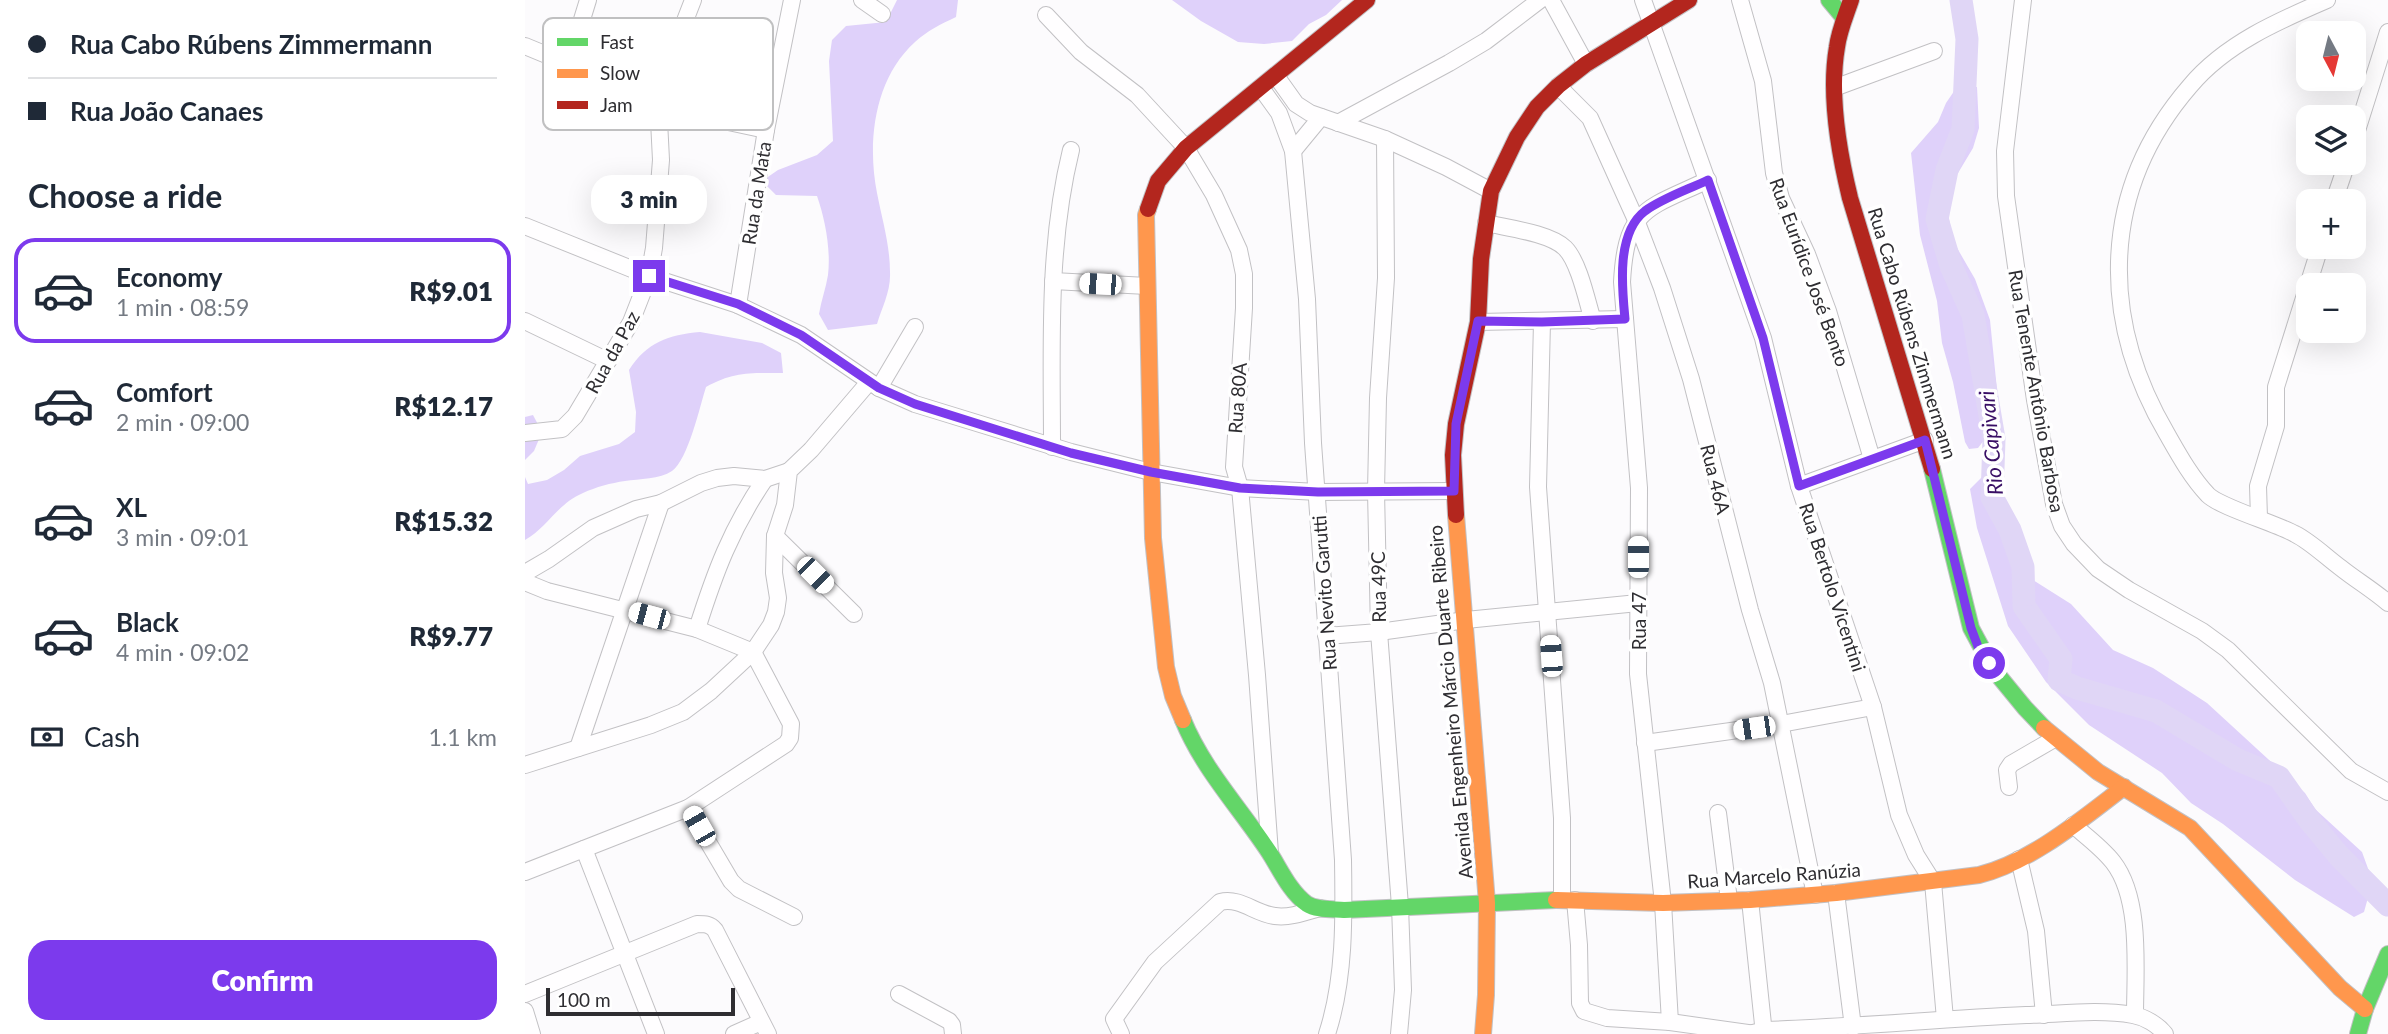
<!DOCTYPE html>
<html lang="en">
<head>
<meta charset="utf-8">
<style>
  :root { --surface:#fff; --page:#f6f6f7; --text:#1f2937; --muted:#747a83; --line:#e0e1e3; --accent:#7c3aed }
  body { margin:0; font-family:Lato,sans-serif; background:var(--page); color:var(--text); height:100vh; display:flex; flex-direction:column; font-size:26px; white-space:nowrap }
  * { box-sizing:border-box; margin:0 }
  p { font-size:23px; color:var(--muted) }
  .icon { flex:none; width:38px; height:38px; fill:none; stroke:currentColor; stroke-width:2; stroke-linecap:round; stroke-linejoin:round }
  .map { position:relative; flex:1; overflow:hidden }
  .side { display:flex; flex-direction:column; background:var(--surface); width:525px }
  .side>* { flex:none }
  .hud { display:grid; align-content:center; height:154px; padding:0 28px; background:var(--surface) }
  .needle { width:46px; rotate:173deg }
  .controls { position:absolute; left:1771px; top:21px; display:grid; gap:14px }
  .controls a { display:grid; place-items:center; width:70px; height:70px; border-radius:14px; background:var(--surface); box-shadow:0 7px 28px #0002; font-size:35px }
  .scale { position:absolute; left:21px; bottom:18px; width:189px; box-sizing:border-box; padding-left:7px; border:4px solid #2e2d31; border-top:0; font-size:19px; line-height:24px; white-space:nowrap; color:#2e2d31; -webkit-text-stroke:5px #fff; paint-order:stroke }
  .end { position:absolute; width:32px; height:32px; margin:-16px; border:9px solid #7c3aed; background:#fff; box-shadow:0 0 0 4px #fff }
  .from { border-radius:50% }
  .bubble { position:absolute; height:49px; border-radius:21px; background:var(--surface); box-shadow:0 7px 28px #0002; font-size:23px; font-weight:800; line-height:49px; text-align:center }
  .car { position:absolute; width:21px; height:42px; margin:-21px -10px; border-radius:9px; box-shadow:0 0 5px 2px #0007; background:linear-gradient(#fff 24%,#345 0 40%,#fff 0 76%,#345 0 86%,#fff 0) }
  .hud b { display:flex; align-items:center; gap:24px; height:66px; font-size:26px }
  .hud b+b { border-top:2px solid var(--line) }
  .hud i { width:18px; height:18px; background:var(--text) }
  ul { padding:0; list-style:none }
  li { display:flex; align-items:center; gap:21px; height:105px; margin:0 14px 10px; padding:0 14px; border:4px solid transparent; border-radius:21px }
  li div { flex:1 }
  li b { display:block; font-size:26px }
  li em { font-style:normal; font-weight:800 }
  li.selected { border-color:var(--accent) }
  li>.icon { width:63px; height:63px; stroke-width:1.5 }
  h2 { padding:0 28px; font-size:32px; line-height:84px }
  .pay { display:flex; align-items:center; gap:18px; height:77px; padding:0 28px; font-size:26px }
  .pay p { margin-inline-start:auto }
  .action { display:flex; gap:14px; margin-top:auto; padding:14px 28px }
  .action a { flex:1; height:80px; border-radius:21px; background:var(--accent); color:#fff; font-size:28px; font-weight:800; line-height:80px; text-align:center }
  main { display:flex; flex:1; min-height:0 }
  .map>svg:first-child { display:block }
  .forest { fill:#dfd1fa }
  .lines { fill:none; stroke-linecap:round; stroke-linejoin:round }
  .river { stroke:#e0d6f6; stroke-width:23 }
  .street-casing { stroke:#c2c1c4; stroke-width:18 }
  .fast-casing { stroke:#c2c1c4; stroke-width:18 }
  .slow-casing { stroke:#c2c1c4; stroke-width:18 }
  .jam-casing { stroke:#c2c1c4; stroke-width:18 }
  .street { stroke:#fffeff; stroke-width:16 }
  .fast { stroke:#63d668; stroke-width:16 }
  .slow { stroke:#ff974d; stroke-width:16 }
  .jam { stroke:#b3261e; stroke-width:16 }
  .route { stroke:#7c3aed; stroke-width:9 }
  .labels { text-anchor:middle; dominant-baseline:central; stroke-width:7; stroke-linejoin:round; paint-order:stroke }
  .street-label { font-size:19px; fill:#2e2d31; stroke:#fff }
  .water-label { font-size:21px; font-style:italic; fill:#390f65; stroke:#fff }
  .key { fill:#fff; stroke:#c0c0c1; stroke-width:2 }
  .key-label { font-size:19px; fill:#2e2d31 }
</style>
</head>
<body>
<main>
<section class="side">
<div class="hud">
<b><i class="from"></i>Rua Cabo Rúbens Zimmermann</b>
<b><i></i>Rua João Canaes</b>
</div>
<h2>Choose a ride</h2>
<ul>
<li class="selected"><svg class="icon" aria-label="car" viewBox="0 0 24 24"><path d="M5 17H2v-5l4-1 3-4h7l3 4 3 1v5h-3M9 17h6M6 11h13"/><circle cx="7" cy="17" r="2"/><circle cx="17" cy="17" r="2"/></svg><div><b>Economy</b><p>1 min · 08:59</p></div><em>R$9.01</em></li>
<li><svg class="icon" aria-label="car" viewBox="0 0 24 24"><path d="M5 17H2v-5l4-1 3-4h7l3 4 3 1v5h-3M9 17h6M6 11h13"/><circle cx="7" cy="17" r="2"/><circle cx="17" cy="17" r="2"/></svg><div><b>Comfort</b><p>2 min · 09:00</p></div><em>R$12.17</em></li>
<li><svg class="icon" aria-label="car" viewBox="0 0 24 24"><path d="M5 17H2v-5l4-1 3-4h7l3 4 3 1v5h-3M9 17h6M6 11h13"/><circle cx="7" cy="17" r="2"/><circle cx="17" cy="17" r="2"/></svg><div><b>XL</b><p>3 min · 09:01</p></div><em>R$15.32</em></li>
<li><svg class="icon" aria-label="car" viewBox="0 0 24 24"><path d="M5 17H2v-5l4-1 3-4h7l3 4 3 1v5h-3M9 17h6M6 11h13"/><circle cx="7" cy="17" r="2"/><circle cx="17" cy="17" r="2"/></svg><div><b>Black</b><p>4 min · 09:02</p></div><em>R$9.77</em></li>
</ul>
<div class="pay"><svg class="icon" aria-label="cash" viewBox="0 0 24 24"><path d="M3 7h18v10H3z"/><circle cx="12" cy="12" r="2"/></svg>Cash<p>1.1 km</p></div>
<div class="action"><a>Confirm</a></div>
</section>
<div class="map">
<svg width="1863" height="1034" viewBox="0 0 1863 1034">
  <rect width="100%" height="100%" fill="#fcfbfd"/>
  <!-- forest -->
  <g class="forest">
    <path d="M372,0H433L431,17C416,24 402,31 390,42C349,79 342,142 352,193C357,219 365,245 365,272C366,291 357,307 352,324L303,330L294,314C296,301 301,288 303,275C306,249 300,219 292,196L251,195L237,181L253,170L292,155L308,141L304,61L307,40L321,26L361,22Z"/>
    <path d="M647,0H817L801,15L784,24L767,41L739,44L713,42L676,21Z"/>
    <path d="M1432,87H1452L1454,128L1448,148L1427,183L1421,202L1428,241L1450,279L1465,320L1474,410L1466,431L1453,448L1444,449L1440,442L1428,382L1417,343L1412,301L1395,235L1386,153L1413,122L1421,103Z"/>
    <path d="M175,332L237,343L256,353L258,373C227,373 209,371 181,387C175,406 163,460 147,471C135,479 114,479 100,481C86,483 71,487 58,493C32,504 22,528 0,540V477L3,484L22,480L39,470L55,456L94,444L110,432L111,412L104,370C122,342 143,335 175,332Z"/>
    <path d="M8,415L17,432L9,451L0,460V417Z"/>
    <path d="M1459,475L1475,486L1491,544L1508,580L1546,604L1588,650L1628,668L1682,703L1780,793L1790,809L1837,852L1845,874L1844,894L1839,912L1829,917L1770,880L1698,824L1666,803L1637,773L1564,725L1521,682L1483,626L1452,528L1445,489Z"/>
  </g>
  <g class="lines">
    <!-- river -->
    <path class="river" d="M1436,0L1442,39L1438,129L1422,170L1412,219L1426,266L1448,315L1469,439L1467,497L1485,530L1498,567L1499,606L1536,659L1534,680L1552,688L1631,711L1713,760L1754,777L1785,821L1814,856L1863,905"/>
    <defs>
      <g id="street">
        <path d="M337,0L357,14"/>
        <path d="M1026,0L1061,64"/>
        <path d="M1118,0L1238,338L1274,486L1348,707L1374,815L1391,855L1408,882L1420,1019"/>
        <path d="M1215,0L1238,81L1249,173L1256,198L1282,254L1303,311L1347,459"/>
        <path d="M1498,0L1480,151L1481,196L1510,400L1529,504L1537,526L1549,544L1573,569L1604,590L1677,631L1703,650L1826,771L1863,792"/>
        <path d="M1802,0C1753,21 1700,44 1665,86C1575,190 1574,318 1642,434C1654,455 1666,477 1683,495C1695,507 1750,523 1770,534C1786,542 1801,557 1816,568C1831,580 1848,590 1863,603"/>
        <path d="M521,15L556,52L612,95L661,148L689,195L714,250L719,274V308L709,467L715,488L732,675L745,853"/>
        <path d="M0,46L133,101L180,117L241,130"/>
        <path d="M43,65L63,0"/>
        <path d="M751,76L771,104L785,113L860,139L921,167L966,191"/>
        <path d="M1033,86L1065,118L1111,220L1137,288L1166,379L1225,610L1247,683L1290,895"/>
        <path d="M736,88L754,113L768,151L782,299L788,443L818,860C819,918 820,979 802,1034"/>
        <path d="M1309,88L1409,51"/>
        <path d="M813,123L924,63L961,41L1015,0"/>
        <path d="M860,139L861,278L853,398L851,491L854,632L875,906L878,990L874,1034"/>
        <path d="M1829,140L1863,32"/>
        <path d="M768,151L796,117"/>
        <path d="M1809,201L1822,163"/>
        <path d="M961,223C982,228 1025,233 1040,248C1054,262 1062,301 1068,321"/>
        <path d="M0,226L124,276L213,305L276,335L354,388L390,404L546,452L626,472L715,488L793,492L929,491"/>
        <path d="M528,281L622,286"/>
        <path d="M213,305L241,130L267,0"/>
        <path d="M0,321L83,361"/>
        <path d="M953,322L1100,319"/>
        <path d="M1017,322L1013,487L1037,818V900"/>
        <path d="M354,388L390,327"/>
        <path d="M0,433L37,429L50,416L106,322L124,276L129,248L136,160L133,101L137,80L168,0"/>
        <path d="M527,447C527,348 522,247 546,150"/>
        <path d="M1274,486L1400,440"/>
        <path d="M1734,518L1733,486L1751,426V387L1795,247"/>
        <path d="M250,536L329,614"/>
        <path d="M0,573L24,559L68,528L111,509L136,503L176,483L192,478L209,476L240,479L264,471"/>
        <path d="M0,582L22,591L172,629L228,652L266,724L265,738L261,744L163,808L0,872"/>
        <path d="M172,629C190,572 206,529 240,479"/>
        <path d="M801,636L854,632L941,620L1113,603"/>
        <path d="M1120,743L1256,724L1348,707"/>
        <path d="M53,748L136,503"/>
        <path d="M0,765L126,725L158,712L186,691L228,652L246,625L251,612L253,598L249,573L250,536L260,505L264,471L286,450L344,382"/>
        <path d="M1484,787L1482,770L1486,764L1529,739"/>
        <path d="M163,808L206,881L214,889L269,917"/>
        <path d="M1193,813L1204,900"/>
        <path d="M1548,825C1562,837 1577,848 1588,862C1617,899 1610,971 1610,1015"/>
        <path d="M59,849L131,1034"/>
        <path d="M1494,859L1511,931L1519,1015"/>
        <path d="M1311,893L1328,1027"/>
        <path d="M1050,900L1054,945L1055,1003L1059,1011L1082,1018L1145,1022L1230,1034"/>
        <path d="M1225,900L1239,1034"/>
        <path d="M0,994L172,924C180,924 185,924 190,930L243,1034"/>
        <path d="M374,994L424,1021L427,1025L428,1034"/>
        <path d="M0,1011L7,1034"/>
        <path d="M1145,1022L1138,903L1113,674L1114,488L1097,282C1101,207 1122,209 1183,180"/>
        <path d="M1228,1033L1240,1030C1327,1027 1414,1019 1501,1015C1536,1014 1574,1009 1608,1015C1620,1017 1633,1025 1640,1034"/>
        <path d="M209,1034L236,1022"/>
        <path d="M596,1034L589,1019L630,962L695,902C716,897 730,914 750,916C765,918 781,912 795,908"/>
      </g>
      <g id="fast">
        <path d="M1304,0L1319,18"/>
        <path d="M1407,469L1446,628L1468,669L1500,708L1519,728"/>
        <path d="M658,720C678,769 715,808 744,852C755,869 765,892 782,904C791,910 808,909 819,910L1031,900"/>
        <path d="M1833,1034L1840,1009L1863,954"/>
      </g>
      <g id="slow">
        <path d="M623,209L621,215L628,538L641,667L648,696L658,720"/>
        <path d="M931,515L962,903L961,995L958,1034"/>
        <path d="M1519,728L1573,772L1665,828L1815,988L1840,1009"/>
        <path d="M1031,900L1138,903L1225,900L1311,893L1454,875C1506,862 1557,819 1599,787"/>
      </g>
      <g id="jam">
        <path d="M1326,0C1321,15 1314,31 1312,47C1304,93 1314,153 1325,198L1407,469"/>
        <path d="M623,209L633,181L661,148L842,0"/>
        <path d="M931,515L928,455L931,424L953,322L956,259L966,191L992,137L1012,107L1033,86L1061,64L1164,0"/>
      </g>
    </defs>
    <!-- street casing -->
    <use href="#street" class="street-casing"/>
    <!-- fast casing -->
    <use href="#fast" class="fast-casing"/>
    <!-- slow casing -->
    <use href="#slow" class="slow-casing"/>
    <!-- jam casing -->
    <use href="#jam" class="jam-casing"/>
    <!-- street -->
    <use href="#street" class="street"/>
    <!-- fast -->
    <use href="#fast" class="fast"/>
    <!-- slow -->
    <use href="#slow" class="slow"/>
    <!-- jam -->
    <use href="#jam" class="jam"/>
  </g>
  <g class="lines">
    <!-- route -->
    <path class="route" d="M124,276L213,304L276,335L354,388L390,404L546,453L626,472L715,488L793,492L929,491L931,424L953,321L1017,322L1100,319C1097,288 1091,233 1120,211C1138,198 1162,190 1183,180L1238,338L1274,486L1400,440L1446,628L1455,652L1464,663"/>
  </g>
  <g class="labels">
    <!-- street labels -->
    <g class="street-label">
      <text transform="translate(231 193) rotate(-81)">Rua da Mata</text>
      <text transform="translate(1285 272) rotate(70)">Rua Eurídice José Bento</text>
      <text transform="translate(1388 333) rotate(73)">Rua Cabo Rúbens Zimmermann</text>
      <text transform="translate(87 352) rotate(-61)">Rua da Paz</text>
      <text transform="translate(1512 391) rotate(80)">Rua Tenente Antônio Barbosa</text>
      <text transform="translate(712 398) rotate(-86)">Rua 80A</text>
      <text transform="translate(1191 479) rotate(76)">Rua 46A</text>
      <text transform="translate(853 587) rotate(-91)">Rua 49C</text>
      <text transform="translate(1308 587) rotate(72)">Rua Bertolo Vicentini</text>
      <text transform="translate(799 593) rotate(-94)">Rua Nevito Garutti</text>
      <text transform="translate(1113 621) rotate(-90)">Rua 47</text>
      <text transform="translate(925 702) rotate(-95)">Avenida Engenheiro Márcio Duarte Ribeiro</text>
      <text transform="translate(1249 875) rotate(-4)">Rua Marcelo Ranúzia</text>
    </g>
    <!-- water labels -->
    <g class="water-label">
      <text transform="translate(1465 443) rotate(-95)">Rio Capivari</text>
    </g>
  </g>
  <!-- legend -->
  <rect x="18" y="18" width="230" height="112" rx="10" class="key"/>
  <rect x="32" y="38" width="31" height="8" fill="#63d668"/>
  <rect x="32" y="69" width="31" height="9" fill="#ff974d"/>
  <rect x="32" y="101" width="31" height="8" fill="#b3261e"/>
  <g class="key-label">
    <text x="75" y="49">Fast</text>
    <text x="75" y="80">Slow</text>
    <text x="75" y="112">Jam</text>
  </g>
</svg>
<div class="controls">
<a><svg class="needle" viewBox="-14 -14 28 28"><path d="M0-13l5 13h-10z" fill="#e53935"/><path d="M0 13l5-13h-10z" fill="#747a83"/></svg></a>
<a><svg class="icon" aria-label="layers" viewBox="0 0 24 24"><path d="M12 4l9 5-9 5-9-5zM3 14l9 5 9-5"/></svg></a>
<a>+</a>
<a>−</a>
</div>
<div class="scale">100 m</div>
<i class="end from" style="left:1464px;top:663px"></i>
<i class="end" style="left:124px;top:276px"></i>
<div class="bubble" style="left:66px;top:175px;width:116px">3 min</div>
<i class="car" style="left:575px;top:284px;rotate:273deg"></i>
<i class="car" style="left:1113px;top:557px;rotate:0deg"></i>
<i class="car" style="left:290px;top:575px;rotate:135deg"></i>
<i class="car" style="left:124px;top:616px;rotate:285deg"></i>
<i class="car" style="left:1026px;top:656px;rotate:356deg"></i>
<i class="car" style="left:1229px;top:728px;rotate:262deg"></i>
<i class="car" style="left:174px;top:826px;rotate:330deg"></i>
</div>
</main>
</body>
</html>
